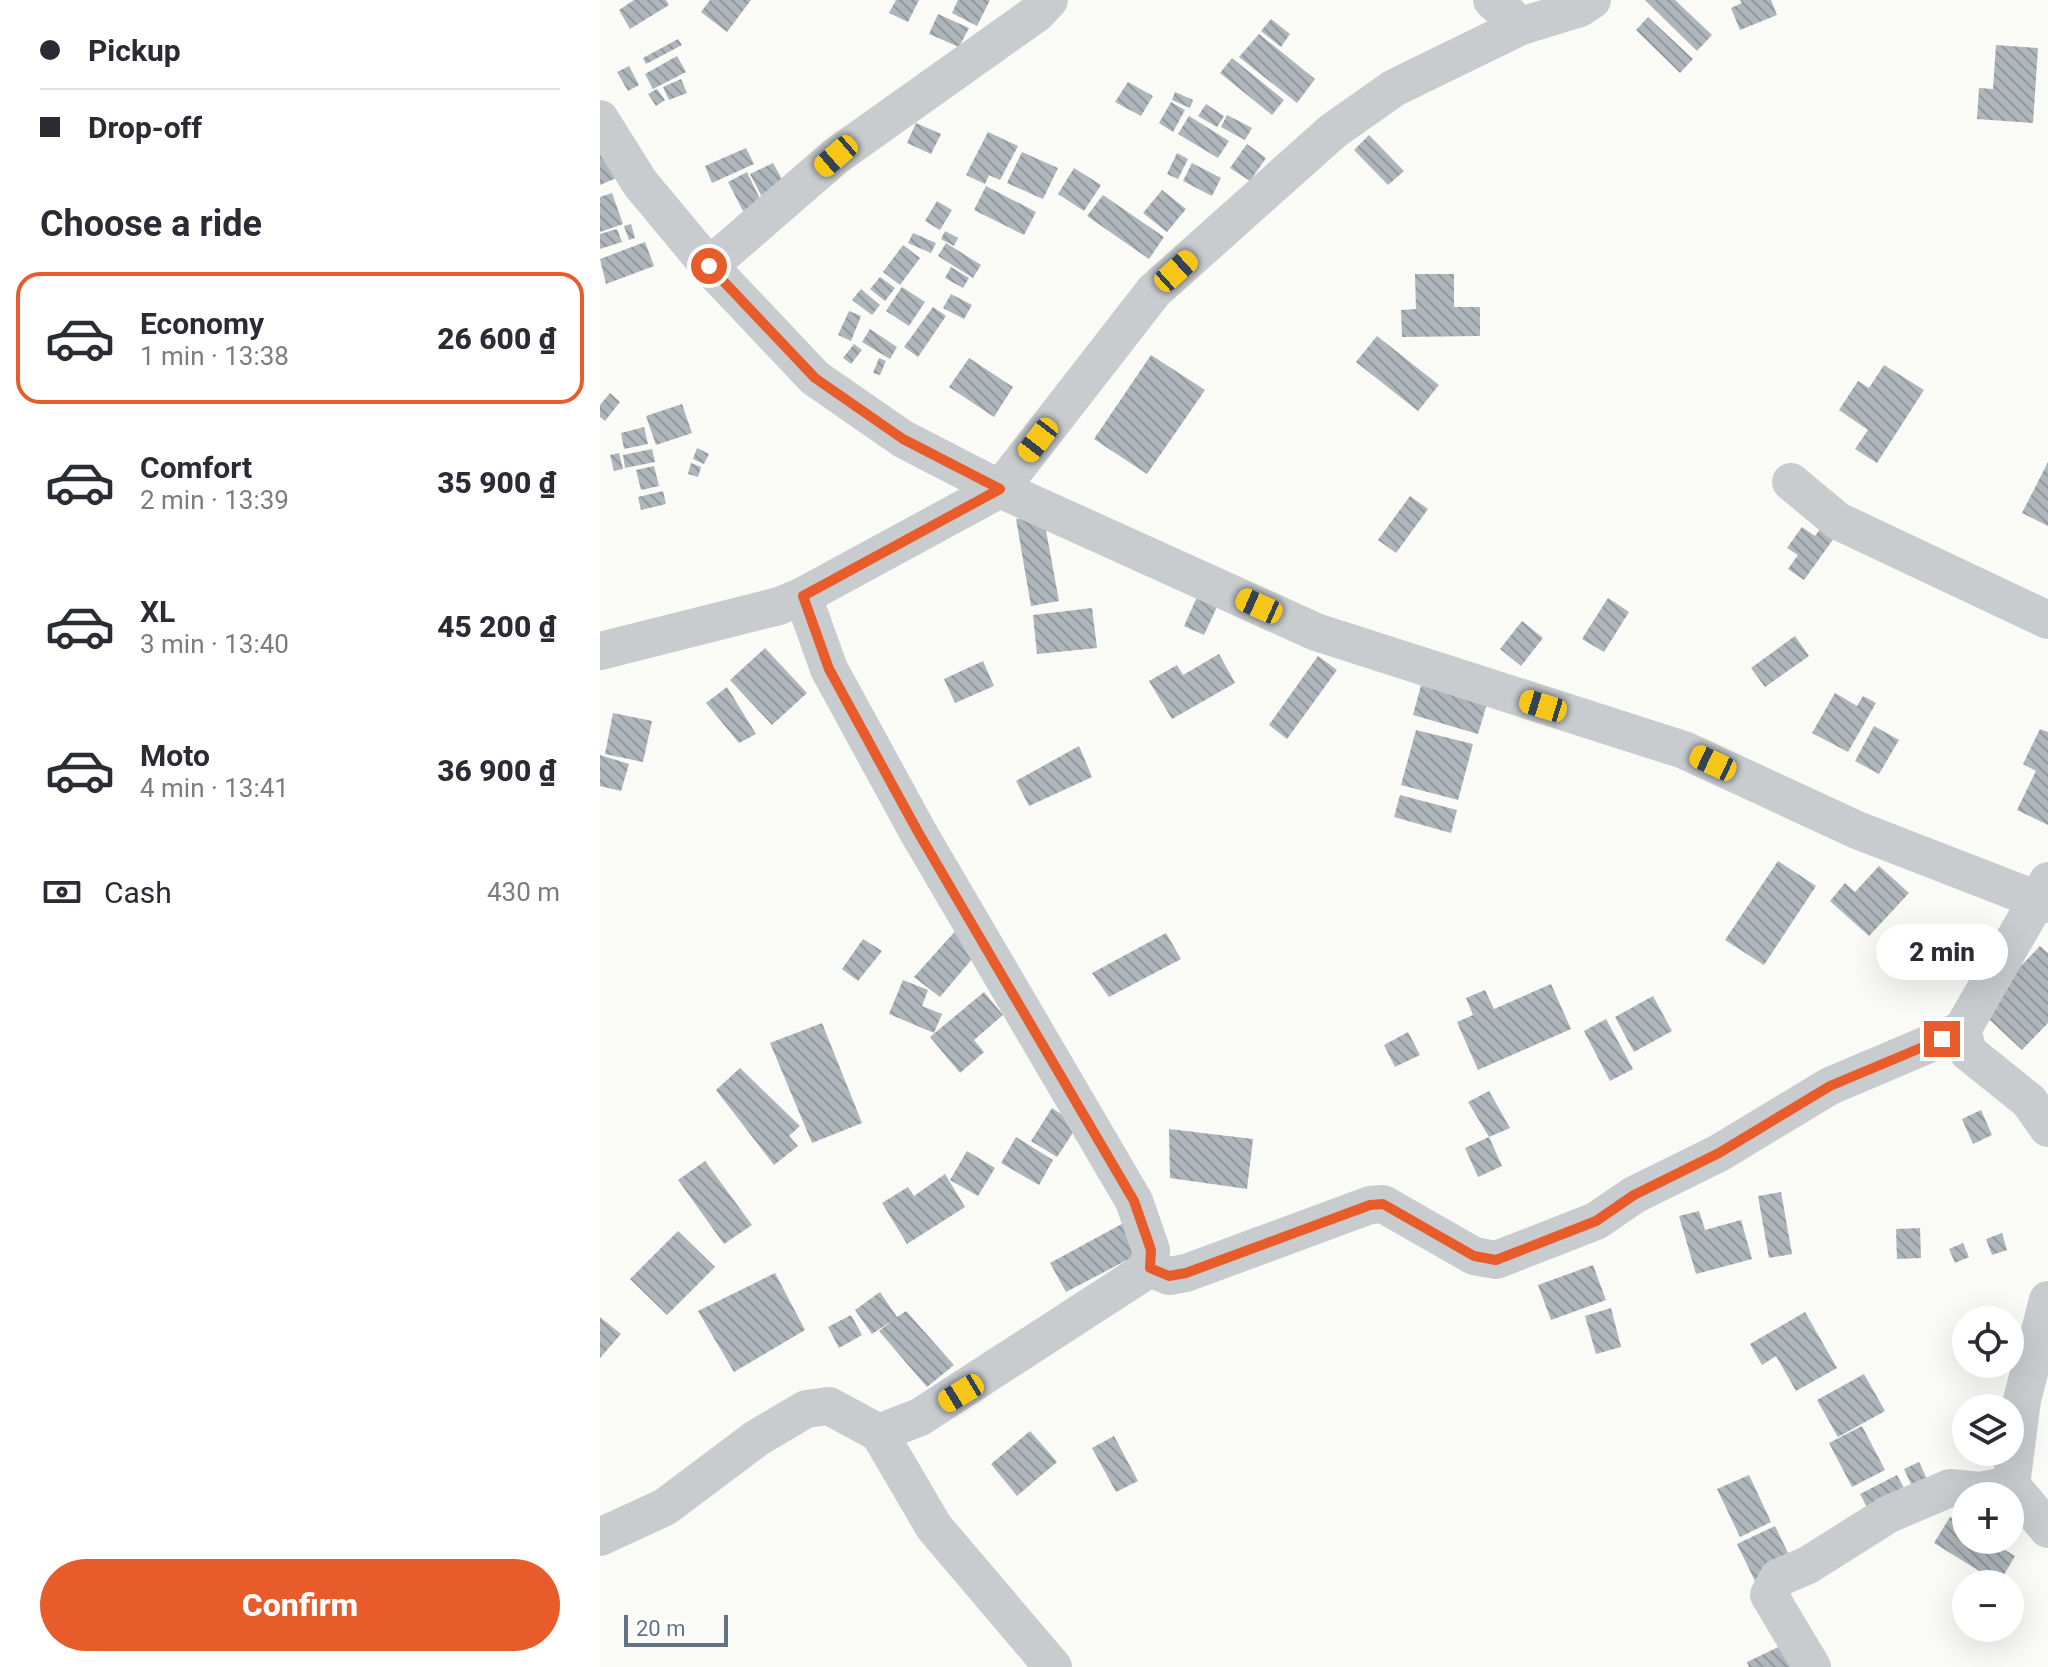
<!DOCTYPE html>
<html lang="en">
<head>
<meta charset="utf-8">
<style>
  :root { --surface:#fff; --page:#f7f7f7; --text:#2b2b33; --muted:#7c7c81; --line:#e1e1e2; --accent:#e75c2a }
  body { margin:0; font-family:Roboto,sans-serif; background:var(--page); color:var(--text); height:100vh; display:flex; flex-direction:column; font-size:30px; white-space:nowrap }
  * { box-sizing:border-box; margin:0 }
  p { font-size:26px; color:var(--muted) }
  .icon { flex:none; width:44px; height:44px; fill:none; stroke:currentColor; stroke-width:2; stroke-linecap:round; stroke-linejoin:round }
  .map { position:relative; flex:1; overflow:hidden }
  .details { display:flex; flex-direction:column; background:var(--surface); width:600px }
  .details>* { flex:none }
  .banner { display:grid; align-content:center; height:176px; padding:0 40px; background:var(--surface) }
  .controls { position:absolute; left:1352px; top:1306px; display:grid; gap:16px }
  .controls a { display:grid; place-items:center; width:72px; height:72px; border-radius:50%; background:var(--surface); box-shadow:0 8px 32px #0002; font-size:40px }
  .scale { position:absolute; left:24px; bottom:20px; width:104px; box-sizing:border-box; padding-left:8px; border:4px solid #647483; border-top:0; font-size:22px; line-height:28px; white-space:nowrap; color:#647483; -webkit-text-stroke:6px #fff; paint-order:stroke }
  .end { position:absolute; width:36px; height:36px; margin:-18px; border:10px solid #e75c2a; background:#fff; box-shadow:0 0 0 4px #fff }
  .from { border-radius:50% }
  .bubble { position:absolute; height:56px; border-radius:28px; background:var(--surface); box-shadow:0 8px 32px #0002; font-size:26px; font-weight:800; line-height:56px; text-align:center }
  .car { position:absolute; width:24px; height:48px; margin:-24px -12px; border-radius:10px; box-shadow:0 0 6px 2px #0007; background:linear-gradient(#f5c518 24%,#345 0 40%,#f5c518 0 76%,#345 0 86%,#f5c518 0) }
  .banner b { display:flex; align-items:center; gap:28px; height:76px; font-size:30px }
  .banner b+b { border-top:2px solid var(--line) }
  .banner i { width:20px; height:20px; background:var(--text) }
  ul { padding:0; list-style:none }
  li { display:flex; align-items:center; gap:24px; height:132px; margin:0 16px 12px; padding:0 24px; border:4px solid transparent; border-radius:24px }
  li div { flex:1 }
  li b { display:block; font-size:30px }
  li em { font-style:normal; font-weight:800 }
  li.selected { border-color:var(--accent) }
  li>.icon { width:72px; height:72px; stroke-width:1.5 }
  h2 { padding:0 40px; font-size:36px; line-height:96px }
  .pay { display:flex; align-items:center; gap:20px; height:88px; padding:0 40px; font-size:30px }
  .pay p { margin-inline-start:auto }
  .button { display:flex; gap:16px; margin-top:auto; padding:16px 40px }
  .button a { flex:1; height:92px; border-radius:48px; background:var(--accent); color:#fff; font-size:32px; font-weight:800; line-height:92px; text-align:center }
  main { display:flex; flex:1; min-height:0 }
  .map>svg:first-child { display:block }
  .building { fill:url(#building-back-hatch) }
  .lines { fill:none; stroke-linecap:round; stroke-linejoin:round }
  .minor { stroke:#c8cccf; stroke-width:38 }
  .route { stroke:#e75c2a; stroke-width:10 }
</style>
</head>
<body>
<main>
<section class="details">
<div class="banner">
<b><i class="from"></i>Pickup</b>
<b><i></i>Drop-off</b>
</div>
<h2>Choose a ride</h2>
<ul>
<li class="selected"><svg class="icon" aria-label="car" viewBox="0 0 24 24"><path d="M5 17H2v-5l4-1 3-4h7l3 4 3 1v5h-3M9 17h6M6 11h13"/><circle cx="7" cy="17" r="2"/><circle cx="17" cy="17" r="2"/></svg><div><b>Economy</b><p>1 min · 13:38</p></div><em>26 600 ₫</em></li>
<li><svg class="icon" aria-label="car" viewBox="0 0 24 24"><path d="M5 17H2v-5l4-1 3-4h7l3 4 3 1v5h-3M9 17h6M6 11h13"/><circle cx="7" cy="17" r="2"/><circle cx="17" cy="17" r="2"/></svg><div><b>Comfort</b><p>2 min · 13:39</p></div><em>35 900 ₫</em></li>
<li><svg class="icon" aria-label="car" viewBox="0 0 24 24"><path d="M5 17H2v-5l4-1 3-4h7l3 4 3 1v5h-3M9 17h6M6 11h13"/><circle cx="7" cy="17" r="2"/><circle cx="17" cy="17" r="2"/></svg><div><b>XL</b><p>3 min · 13:40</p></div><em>45 200 ₫</em></li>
<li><svg class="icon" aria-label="car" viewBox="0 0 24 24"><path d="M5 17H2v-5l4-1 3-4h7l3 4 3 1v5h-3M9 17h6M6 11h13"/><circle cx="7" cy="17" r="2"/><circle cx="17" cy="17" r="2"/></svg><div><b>Moto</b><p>4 min · 13:41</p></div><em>36 900 ₫</em></li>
</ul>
<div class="pay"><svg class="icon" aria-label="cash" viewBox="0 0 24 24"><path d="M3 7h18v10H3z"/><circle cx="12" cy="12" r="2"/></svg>Cash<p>430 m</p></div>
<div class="button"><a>Confirm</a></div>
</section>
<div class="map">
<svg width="1448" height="1667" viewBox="0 0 1448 1667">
  <defs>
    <pattern id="building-back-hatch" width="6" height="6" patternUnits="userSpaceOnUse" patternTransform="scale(2)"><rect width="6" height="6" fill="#aeb6bc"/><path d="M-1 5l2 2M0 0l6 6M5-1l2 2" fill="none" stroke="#91999e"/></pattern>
  </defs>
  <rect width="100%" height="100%" fill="#fafaf7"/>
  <!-- building -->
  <g class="building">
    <path d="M34,0H66L69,5L30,29L19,10Z"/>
    <path d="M110,0H151L127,32L101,12Z"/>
    <path d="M296,0H319L308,22L289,13Z"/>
    <path d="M358,0H390L377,26L352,13Z"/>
    <path d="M1045,0H1075L1112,35L1097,51Z"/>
    <path d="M1140,0H1171L1177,15L1140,30L1131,8L1142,3Z"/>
    <path d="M338,14L369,28L359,47L329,34Z"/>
    <path d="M1048,17L1093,59L1080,73L1036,30Z"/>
    <path d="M671,19L690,34L681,47L661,31Z"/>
    <path d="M659,34L715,79L697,103L639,57Z"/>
    <path d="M78,39L82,45L46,64L43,58Z"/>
    <path d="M1396,45L1438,48L1433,123L1377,119L1379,88L1393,89Z"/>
    <path d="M77,56L86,72L53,89L45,74Z"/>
    <path d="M632,58L684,100L672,115L620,73Z"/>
    <path d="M29,66L39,85L28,91L17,72Z"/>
    <path d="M81,79L87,93L69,100L63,87Z"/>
    <path d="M528,82L553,96L541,116L515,102Z"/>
    <path d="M57,89L65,100L56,106L48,94Z"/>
    <path d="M575,92L593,100L590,108L572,100Z"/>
    <path d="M571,102L585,110L573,132L559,123Z"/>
    <path d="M606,104L624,116L617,127L598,116Z"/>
    <path d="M627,115L652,128L645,140L621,127Z"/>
    <path d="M589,116L629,141L618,158L578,134Z"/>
    <path d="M316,123L341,134L331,154L307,143Z"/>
    <path d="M388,132L418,146L400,180L389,175L385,184L366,175Z"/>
    <path d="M769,135L804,171L788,185L754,150Z"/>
    <path d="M0,143L19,177L0,185Z"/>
    <path d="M647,144L666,158L650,181L630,168Z"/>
    <path d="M146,148L154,164L112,183L105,166Z"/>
    <path d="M422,152L458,168L443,199L407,183Z"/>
    <path d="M577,153L588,159L578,179L567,174Z"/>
    <path d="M173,163L187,188L164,201L150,174Z"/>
    <path d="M592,163L621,178L612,196L583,181Z"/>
    <path d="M474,168L501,185L484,211L458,194Z"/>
    <path d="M147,172L161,201L143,211L128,182Z"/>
    <path d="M386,186L436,212L424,235L374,210Z"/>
    <path d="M562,190L586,209L567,232L543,213Z"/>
    <path d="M12,193L23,224L0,232V197Z"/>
    <path d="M503,195L564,237L549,259L487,216Z"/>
    <path d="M337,201L352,210L340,230L325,221Z"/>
    <path d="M31,224L35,238L29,240L24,226Z"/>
    <path d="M17,229L22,242L0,249V234Z"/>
    <path d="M345,231L358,238L354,246L341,239Z"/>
    <path d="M313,233L336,243L331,253L308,243Z"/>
    <path d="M45,242L54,266L6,284L0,259Z"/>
    <path d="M346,243L381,265L373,278L338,256Z"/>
    <path d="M303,245L320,258L300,285L283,272Z"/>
    <path d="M351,267L369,278L363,288L345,278Z"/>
    <path d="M815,274H854V307H880V336L802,337L801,310L816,309Z"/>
    <path d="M280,277L295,288L285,301L270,289Z"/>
    <path d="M302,287L325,302L309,326L286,311Z"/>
    <path d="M261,289L280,305L272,315L252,300Z"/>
    <path d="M351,294L372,305L364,319L343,308Z"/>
    <path d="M333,307L346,316L318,357L304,347Z"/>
    <path d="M249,311L261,316L251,341L238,335Z"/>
    <path d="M270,329L297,347L290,359L262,342Z"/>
    <path d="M777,336L839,385L818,411L756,362Z"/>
    <path d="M254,344L262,350L251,364L243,358Z"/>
    <path d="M551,355L605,390L547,474L494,439Z"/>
    <path d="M279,358L286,361L280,375L273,373Z"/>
    <path d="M369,358L413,387L394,417L349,387Z"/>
    <path d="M1284,365L1324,390L1277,463L1255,449L1268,430L1239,410L1258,381L1269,388Z"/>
    <path d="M10,393L20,402L5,421L0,417V405Z"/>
    <path d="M82,404L92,433L56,445L46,416Z"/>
    <path d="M44,427L48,444L24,449L21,433Z"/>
    <path d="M97,448L109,454L104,464L93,459Z"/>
    <path d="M52,449L55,462L25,468L23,455Z"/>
    <path d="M19,453L23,469L14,471L10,455Z"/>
    <path d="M1448,462V526L1422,513Z"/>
    <path d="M91,463L101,467L98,477L88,474Z"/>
    <path d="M54,466L59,486L41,490L36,470Z"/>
    <path d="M63,491L66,504L41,510L38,497Z"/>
    <path d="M810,496L828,509L796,553L778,540Z"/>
    <path d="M443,514L459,601L431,606L416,519Z"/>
    <path d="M1223,525L1237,534L1204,580L1188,569L1198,555L1187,548L1202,527L1215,536Z"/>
    <path d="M602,586L622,596L604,635L584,626Z"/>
    <path d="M1008,598L1029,612L1004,652L982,639Z"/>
    <path d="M492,608L497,648L437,654L433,615Z"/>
    <path d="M922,621L943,638L921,666L900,649Z"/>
    <path d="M1195,636L1209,656L1165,687L1151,668Z"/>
    <path d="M165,648L207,693L172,725L130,680Z"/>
    <path d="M619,654L635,683L572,719L549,681L577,665L583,675Z"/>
    <path d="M718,656L737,670L687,739L669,725Z"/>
    <path d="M383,661L394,686L355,703L344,679Z"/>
    <path d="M823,678L889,697L878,734L813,715Z"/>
    <path d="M127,687L156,734L139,743L106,703Z"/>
    <path d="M1235,693L1257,706L1263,696L1276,703L1248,752L1212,733Z"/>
    <path d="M13,713L52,721L43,762L5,754Z"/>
    <path d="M1274,726L1299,740L1279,774L1255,761Z"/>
    <path d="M1440,729L1448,732V825L1417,810L1436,771L1423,764Z"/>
    <path d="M816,730L873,744L858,800L801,785Z"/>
    <path d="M479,746L492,777L429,806L416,781Z"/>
    <path d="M0,755L29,764L21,791L0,786Z"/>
    <path d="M800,795L857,810L851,833L794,817Z"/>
    <path d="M1178,861L1216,886L1164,965L1125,940Z"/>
    <path d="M1279,866L1309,893L1269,936L1230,901L1245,883L1255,892Z"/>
    <path d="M358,928L378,952L340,997L314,977Z"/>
    <path d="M566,933L581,959L509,997L492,973Z"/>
    <path d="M263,939L282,951L258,981L242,969Z"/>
    <path d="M1440,946L1448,953V1023L1422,1050L1379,1010Z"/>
    <path d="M303,980L328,990L322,1006L342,1014L334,1033L289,1014Z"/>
    <path d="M951,984L971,1029L878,1070L857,1022L873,1015L866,998L885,990L894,1009Z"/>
    <path d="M384,992L403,1015L374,1040L384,1052L360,1073L330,1037Z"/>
    <path d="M1053,996L1072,1031L1034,1052L1015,1017Z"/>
    <path d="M1006,1019L1033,1069L1010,1081L984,1031Z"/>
    <path d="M222,1023L262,1123L212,1143L170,1043Z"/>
    <path d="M808,1032L820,1055L795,1067L784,1045Z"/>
    <path d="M140,1068L200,1126L189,1136L198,1146L174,1165L116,1090Z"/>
    <path d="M889,1091L910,1128L889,1137L902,1166L878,1177L865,1148L889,1137L868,1102Z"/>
    <path d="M452,1108L478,1125L457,1157L431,1141Z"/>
    <path d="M1381,1110L1392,1135L1373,1144L1362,1119Z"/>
    <path d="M569,1129L653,1139L647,1189L570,1178Z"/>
    <path d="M416,1137L453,1160L439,1185L401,1163Z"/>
    <path d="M367,1151L395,1168L378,1196L350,1180Z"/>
    <path d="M105,1161L152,1225L124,1244L78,1180Z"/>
    <path d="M345,1174L365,1207L307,1244L282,1203L308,1187L314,1196Z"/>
    <path d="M1181,1192L1192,1254L1169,1258L1158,1196Z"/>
    <path d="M1099,1211L1105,1230L1141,1220L1152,1259L1096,1274L1079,1216Z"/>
    <path d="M531,1219L548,1249L466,1292L450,1263Z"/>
    <path d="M1320,1228L1321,1258L1297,1259L1296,1229Z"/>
    <path d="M78,1231L115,1267L67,1315L30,1279Z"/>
    <path d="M1402,1233L1407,1250L1392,1255L1386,1239Z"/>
    <path d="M1363,1243L1369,1257L1355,1263L1349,1249Z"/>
    <path d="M993,1265L1006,1300L951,1320L938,1285Z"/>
    <path d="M175,1273L205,1330L134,1372L98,1311Z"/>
    <path d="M280,1292L297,1317L306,1311L354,1365L327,1387L279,1331L293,1320L272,1334L255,1310Z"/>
    <path d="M1011,1308L1021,1347L996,1354L985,1316Z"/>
    <path d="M1205,1312L1237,1368L1196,1391L1176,1356L1162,1365L1150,1344Z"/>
    <path d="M251,1315L262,1335L239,1348L228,1327Z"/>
    <path d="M0,1317L21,1334L0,1358Z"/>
    <path d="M1264,1374L1285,1411L1238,1437L1217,1400Z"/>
    <path d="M1262,1426L1285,1470L1252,1487L1229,1443Z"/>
    <path d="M430,1431L457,1462L417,1496L391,1464Z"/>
    <path d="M514,1436L538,1481L516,1492L492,1448Z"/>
    <path d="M1319,1462L1327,1479L1312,1486L1304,1469Z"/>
    <path d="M1149,1475L1171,1522L1140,1537L1117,1489Z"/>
    <path d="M1297,1475L1307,1494L1270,1513L1260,1494Z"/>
    <path d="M1350,1517L1366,1527V1540H1388L1415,1556L1399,1583L1334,1543Z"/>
    <path d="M1175,1526L1193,1563L1155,1581L1137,1544Z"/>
    <path d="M1185,1644L1195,1667H1149L1147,1662Z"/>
  </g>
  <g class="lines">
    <!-- minor -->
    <g class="minor">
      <path d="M892,0L921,26"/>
      <path d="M0,119L40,183L109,266L215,378L303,439L400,489L716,632L1084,750L1257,830L1448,904"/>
      <path d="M109,266L236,156L437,13L449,0"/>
      <path d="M1191,482L1238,521L1448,620"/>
      <path d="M0,651L179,606L203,596L400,489L554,291L733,131L794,88L921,26L980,8L992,0"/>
      <path d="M1448,881L1362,1030L1368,1052L1429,1101L1448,1128"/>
      <path d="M550,1268L569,1276L586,1273L770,1205L783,1204L874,1256L896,1260L996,1221L1034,1195L1119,1153L1230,1086L1362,1030"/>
      <path d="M1448,1300L1422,1400L1411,1485L1448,1529"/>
      <path d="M279,1433L334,1527L453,1667"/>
      <path d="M0,1537L65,1507L157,1438L206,1409L229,1406L279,1433L320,1417L550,1268L551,1250L534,1201L318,832L229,669L203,596"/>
      <path d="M1212,1667L1169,1595L1178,1578L1208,1565L1289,1514L1350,1488L1380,1491L1411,1485"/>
    </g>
  </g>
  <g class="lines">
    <!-- route -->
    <path class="route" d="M109,266L215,378L303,439L400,489L203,596L229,669L318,832L534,1201L551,1250L550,1268L569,1276L586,1273L770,1205L783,1204L874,1256L896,1260L996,1221L1034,1195L1119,1153L1230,1086L1342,1039"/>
  </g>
</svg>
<div class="controls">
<a><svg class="icon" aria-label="locate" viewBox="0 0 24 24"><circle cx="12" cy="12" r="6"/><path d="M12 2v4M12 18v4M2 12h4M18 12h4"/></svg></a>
<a><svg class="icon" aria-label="layers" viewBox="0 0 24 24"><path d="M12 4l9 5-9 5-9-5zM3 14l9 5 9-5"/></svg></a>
<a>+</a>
<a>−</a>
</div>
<div class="scale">20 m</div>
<i class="end from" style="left:109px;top:266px"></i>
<i class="end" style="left:1342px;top:1039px"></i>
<div class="bubble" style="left:1276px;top:924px;width:132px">2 min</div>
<i class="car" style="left:236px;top:156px;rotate:229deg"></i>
<i class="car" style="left:576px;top:271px;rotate:48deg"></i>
<i class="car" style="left:438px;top:440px;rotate:218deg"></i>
<i class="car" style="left:659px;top:606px;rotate:294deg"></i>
<i class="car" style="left:943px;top:706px;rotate:287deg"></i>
<i class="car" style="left:1113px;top:763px;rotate:295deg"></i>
<i class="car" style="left:361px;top:1393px;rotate:239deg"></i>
</div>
</main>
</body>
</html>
